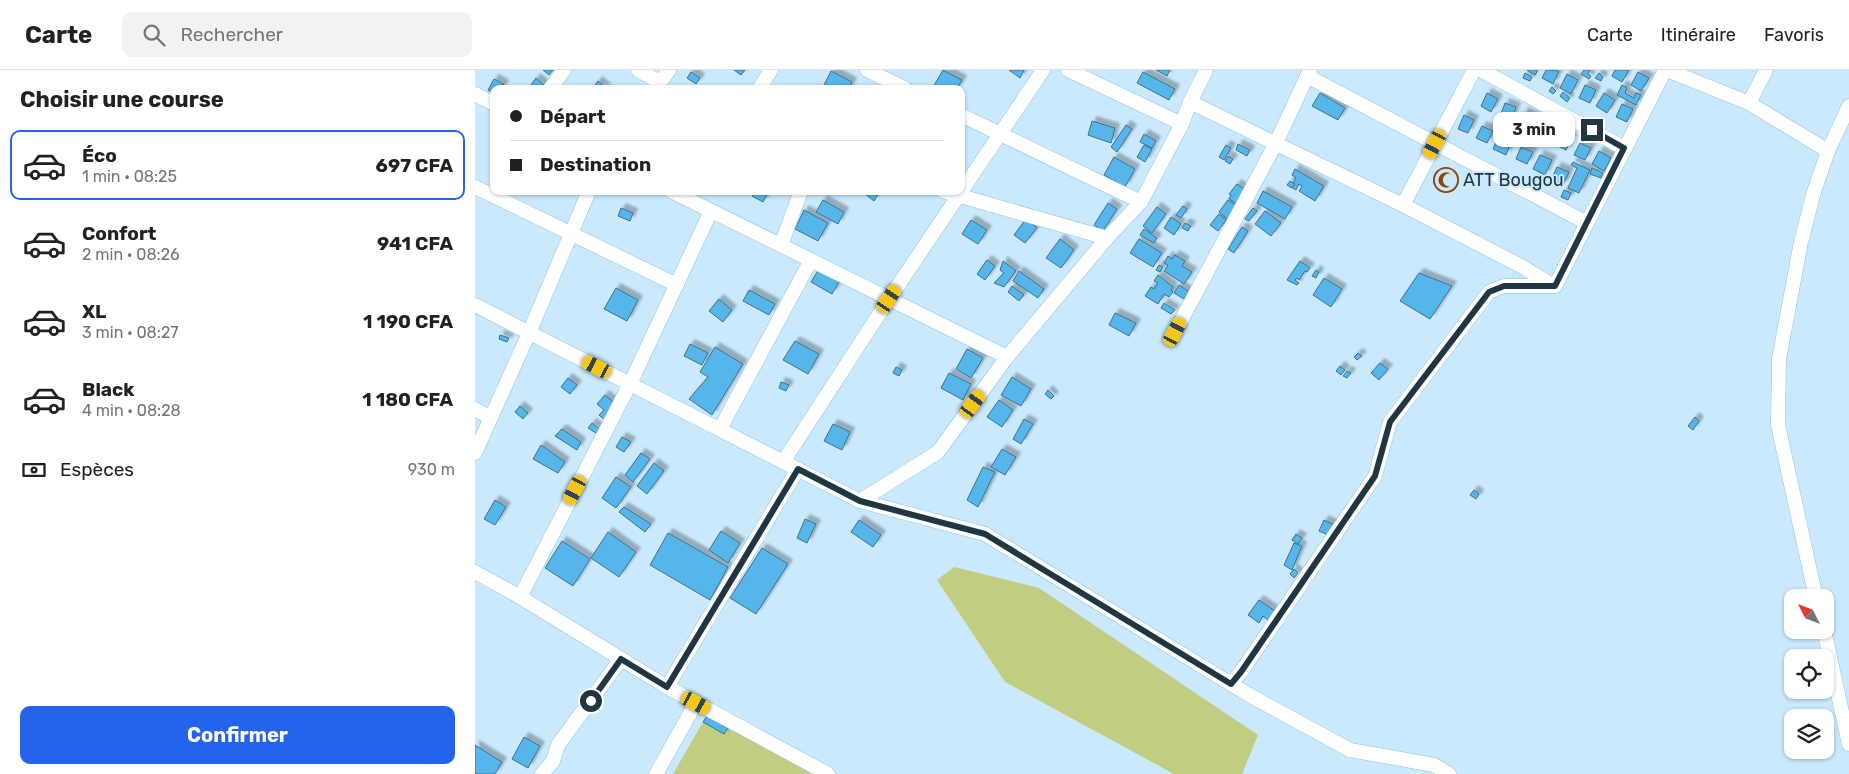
<!DOCTYPE html>
<html lang="fr">
<head>
<meta charset="utf-8">
<style>
  :root { --surface:#fff; --page:#f2f2f2; --text:#202124; --muted:#757577; --line:#e0e0e0; --accent:#2563eb }
  body { margin:0; font-family:Rubik,sans-serif; background:var(--page); color:var(--text); height:100vh; display:flex; flex-direction:column; font-size:19px; white-space:nowrap }
  * { box-sizing:border-box; margin:0 }
  p { font-size:16px; color:var(--muted) }
  .icon { flex:none; width:28px; height:28px; fill:none; stroke:currentColor; stroke-width:2; stroke-linecap:round; stroke-linejoin:round }
  .map { position:relative; flex:1; overflow:hidden }
  .details { display:flex; flex-direction:column; background:var(--surface); width:475px }
  .details>* { flex:none }
  .hud { position:absolute; left:15px; top:15px; width:475px; height:110px; border-radius:10px; box-shadow:0 1px 4px #0004; display:grid; align-content:center; height:110px; padding:0 20px; background:var(--surface) }
  .needle { width:32px; rotate:312deg }
  .tools { position:absolute; left:1309px; top:519px; display:grid; gap:10px }
  .tools a { display:grid; place-items:center; width:50px; height:50px; border-radius:10px; background:var(--surface); box-shadow:0 1px 4px #0004; font-size:25px }
  .end { position:absolute; width:22px; height:22px; margin:-11px; border:6px solid #213643; background:#fff; box-shadow:0 0 0 2px #fff }
  .from { border-radius:50% }
  .bubble { position:absolute; height:35px; border-radius:10px; background:var(--surface); box-shadow:0 1px 4px #0004; font-size:16px; font-weight:700; line-height:35px; text-align:center }
  .car { position:absolute; width:15px; height:30px; margin:-15px -8px; border-radius:6px; box-shadow:0 0 4px 1px #0007; background:linear-gradient(#f5c518 24%,#345 0 40%,#f5c518 0 76%,#345 0 86%,#f5c518 0) }
  .hud b { display:flex; align-items:center; gap:18px; height:48px; font-size:19px }
  .hud b+b { border-top:1px solid var(--line) }
  .hud i { width:12px; height:12px; background:var(--text) }
  ul { padding:0; list-style:none }
  li { display:flex; align-items:center; gap:15px; height:70px; margin:0 10px 8px; padding:0 10px; border:2px solid transparent; border-radius:10px }
  li div { flex:1 }
  li b { display:block; font-size:19px }
  li em { font-style:normal; font-weight:700 }
  li.current { border-color:var(--accent) }
  li>.icon { width:45px; height:45px; stroke-width:1.5 }
  h2 { padding:0 20px; font-size:22px; line-height:60px }
  .pay { display:flex; align-items:center; gap:12px; height:55px; padding:0 20px; font-size:19px }
  .pay p { margin-inline-start:auto }
  .cta { display:flex; gap:10px; margin-top:auto; padding:10px 20px }
  .cta a { flex:1; height:58px; border-radius:10px; background:var(--accent); color:#fff; font-size:20px; font-weight:700; line-height:58px; text-align:center }
  header { display:flex; align-items:center; gap:30px; box-sizing:border-box; height:70px; padding:0 25px; background:var(--surface); border-bottom:1px solid var(--line) }
  header strong { font-size:24px }
  nav { display:flex; gap:28px; margin-inline-start:auto; font-size:18px }
  .search { width:350px; height:45px; background:var(--page); display:flex; align-items:center; gap:12px; box-sizing:border-box; padding:0 18px; border-radius:10px; color:var(--muted); font-size:19px }
  main { display:flex; flex:1; min-height:0 }
  .map>svg:first-child { display:block }
  .green { fill:#c1cd80 }
  .building { fill:#57b5e9; stroke:#3e708d; filter:url(#shadow) }
  .lines { fill:none; stroke-linecap:round; stroke-linejoin:round }
  .minor-casing { stroke:#90c3e3; stroke-width:15 }
  .minor { stroke:#fff; stroke-width:14 }
  .route { stroke:#213643; stroke-width:6 }
  .labels { text-anchor:middle; dominant-baseline:central; stroke-width:4; stroke-linejoin:round; paint-order:stroke }
  .poi-label { font-size:18px; fill:#213643; stroke:#cae9fc; text-anchor:start }
</style>
</head>
<body>
<header>
<strong>Carte</strong>
<div class="search"><svg class="icon" aria-label="search" viewBox="0 0 24 24"><circle cx="10" cy="10" r="6"/><path d="M15 15l6 6"/></svg>Rechercher</div>
<nav><a>Carte</a><a>Itinéraire</a><a>Favoris</a></nav>
</header>
<main>
<section class="details">
<h2>Choisir une course</h2>
<ul>
<li class="current"><svg class="icon" aria-label="car" viewBox="0 0 24 24"><path d="M5 17H2v-5l4-1 3-4h7l3 4 3 1v5h-3M9 17h6M6 11h13"/><circle cx="7" cy="17" r="2"/><circle cx="17" cy="17" r="2"/></svg><div><b>Éco</b><p>1 min · 08:25</p></div><em>697 CFA</em></li>
<li><svg class="icon" aria-label="car" viewBox="0 0 24 24"><path d="M5 17H2v-5l4-1 3-4h7l3 4 3 1v5h-3M9 17h6M6 11h13"/><circle cx="7" cy="17" r="2"/><circle cx="17" cy="17" r="2"/></svg><div><b>Confort</b><p>2 min · 08:26</p></div><em>941 CFA</em></li>
<li><svg class="icon" aria-label="car" viewBox="0 0 24 24"><path d="M5 17H2v-5l4-1 3-4h7l3 4 3 1v5h-3M9 17h6M6 11h13"/><circle cx="7" cy="17" r="2"/><circle cx="17" cy="17" r="2"/></svg><div><b>XL</b><p>3 min · 08:27</p></div><em>1 190 CFA</em></li>
<li><svg class="icon" aria-label="car" viewBox="0 0 24 24"><path d="M5 17H2v-5l4-1 3-4h7l3 4 3 1v5h-3M9 17h6M6 11h13"/><circle cx="7" cy="17" r="2"/><circle cx="17" cy="17" r="2"/></svg><div><b>Black</b><p>4 min · 08:28</p></div><em>1 180 CFA</em></li>
</ul>
<div class="pay"><svg class="icon" aria-label="cash" viewBox="0 0 24 24"><path d="M3 7h18v10H3z"/><circle cx="12" cy="12" r="2"/></svg>Espèces<p>930 m</p></div>
<div class="cta"><a>Confirmer</a></div>
</section>
<div class="map">
<svg width="1374" height="704" viewBox="0 0 1374 704">
  <defs>
    <filter id="shadow"><feDropShadow dx="4.5" dy="-4.5" stdDeviation="1" flood-color="#0004"/></filter>
  </defs>
  <rect width="100%" height="100%" fill="#cae9fc"/>
  <!-- green -->
  <g class="green">
    <path d="M479,497L564,518L783,665L767,704H699L530,612L462,510Z"/>
    <path d="M232,645L338,704H198Z"/>
  </g>
  <!-- building -->
  <g class="building">
    <path d="M68,0H78L74,5Z"/>
    <path d="M259,0H270L266,5Z"/>
    <path d="M468,0L487,10L482,19H457Z"/>
    <path d="M534,0H549L545,8Z"/>
    <path d="M681,0H695L692,6Z"/>
    <path d="M1052,0H1063L1060,5Z"/>
    <path d="M1071,0L1084,1L1078,14L1067,8Z"/>
    <path d="M1109,0H1115L1113,4L1116,6L1114,9L1106,4Z"/>
    <path d="M1140,0H1154L1147,12L1137,6Z"/>
    <path d="M356,1L377,12L374,19H347Z"/>
    <path d="M216,2L225,8L221,14L212,8Z"/>
    <path d="M668,2L700,19L694,30L662,13Z"/>
    <path d="M1163,2L1174,8L1166,21L1156,15Z"/>
    <path d="M1050,3L1057,7L1055,11L1048,8Z"/>
    <path d="M1124,3L1128,7L1126,11L1120,8Z"/>
    <path d="M1092,4L1103,10L1096,24L1085,18Z"/>
    <path d="M61,8L69,15L66,19H53Z"/>
    <path d="M19,9L29,14L27,19H19V23L13,20Z"/>
    <path d="M123,11L132,19H117Z"/>
    <path d="M1110,15L1121,20L1115,33L1104,28Z"/>
    <path d="M1147,15L1152,18L1150,23L1159,28L1161,23L1166,25L1161,35L1142,25Z"/>
    <path d="M1077,17L1081,21L1078,24L1074,21Z"/>
    <path d="M1088,22L1095,28L1092,32L1085,26Z"/>
    <path d="M845,23L870,38L863,50L837,36Z"/>
    <path d="M1012,23L1023,29L1016,42L1006,36Z"/>
    <path d="M1129,23L1140,30L1132,43L1121,36Z"/>
    <path d="M1030,33L1041,37L1036,50L1025,46Z"/>
    <path d="M1147,34L1158,39L1152,52L1141,47Z"/>
    <path d="M1049,42L1060,47L1054,60L1043,56Z"/>
    <path d="M989,45L999,50L993,63L983,59Z"/>
    <path d="M617,51L640,58L636,73L613,65Z"/>
    <path d="M1067,53L1078,60L1072,71L1061,64Z"/>
    <path d="M651,55L657,59L642,82L636,77Z"/>
    <path d="M1007,56L1018,61L1012,73L1001,68Z"/>
    <path d="M1087,63L1097,69L1091,80L1081,75Z"/>
    <path d="M669,64L681,71L677,78L665,72Z"/>
    <path d="M1024,65L1028,67L1025,74L1034,77L1031,85L1018,79Z"/>
    <path d="M1033,65L1040,68L1037,74L1030,71Z"/>
    <path d="M1105,73L1116,78L1110,90L1099,85Z"/>
    <path d="M763,74L775,80L772,86L761,80Z"/>
    <path d="M669,75L677,79L670,92L662,87Z"/>
    <path d="M751,75L756,78L749,90L744,87Z"/>
    <path d="M1046,77L1058,82L1052,94L1041,89Z"/>
    <path d="M1124,81L1136,88L1129,101L1117,94Z"/>
    <path d="M1065,85L1077,90L1070,105L1058,99Z"/>
    <path d="M753,86L758,89L755,94L750,91Z"/>
    <path d="M639,87L660,99L650,117L629,105Z"/>
    <path d="M1098,92L1115,100L1104,123L1093,118L1102,98L1096,95Z"/>
    <path d="M1082,97L1094,102L1088,115L1076,110Z"/>
    <path d="M1117,98L1128,103L1126,108L1115,104Z"/>
    <path d="M820,99L849,116L840,131L824,121L827,116L824,114L821,120L816,117L821,108L817,105Z"/>
    <path d="M815,111L820,114L817,118L812,115Z"/>
    <path d="M762,114L772,121L762,134L754,129L756,125L754,124Z"/>
    <path d="M1089,120L1096,123L1093,130L1086,127Z"/>
    <path d="M280,121H294L288,132L277,126Z"/>
    <path d="M386,121H405L399,131Z"/>
    <path d="M788,121L817,137L810,149L782,133Z"/>
    <path d="M348,130L369,142L363,154L341,142Z"/>
    <path d="M753,130L762,136L752,149L744,142Z"/>
    <path d="M633,133L642,139L628,161L619,155Z"/>
    <path d="M708,136L712,139L706,148L701,145Z"/>
    <path d="M682,137L691,144L677,163L668,156Z"/>
    <path d="M146,138L158,143L155,151L143,146Z"/>
    <path d="M778,138L782,141L774,151L770,149Z"/>
    <path d="M329,140L353,153L343,171L320,159Z"/>
    <path d="M790,141L806,153L796,166L780,154Z"/>
    <path d="M744,144L751,150L743,161L735,155Z"/>
    <path d="M696,147L706,154L699,165L689,158Z"/>
    <path d="M551,149L562,158L550,173L539,165Z"/>
    <path d="M496,150L512,160L503,174L487,164Z"/>
    <path d="M710,153L716,156L713,161L707,158Z"/>
    <path d="M767,157L773,161L759,183L753,179Z"/>
    <path d="M669,159L682,168L679,173L665,165Z"/>
    <path d="M585,169L599,180L586,198L571,188Z"/>
    <path d="M664,169L687,183L678,197L655,183Z"/>
    <path d="M700,185L710,191L707,196L717,202L709,214L689,201L693,195L689,193L693,186L697,189Z"/>
    <path d="M512,190L520,196L510,210L502,204Z"/>
    <path d="M528,191L541,201L529,217L519,213L529,203L525,200Z"/>
    <path d="M825,191L835,198L832,202L830,201L824,210L822,208L820,210L824,213L822,215L812,210Z"/>
    <path d="M684,195L688,197L685,202L681,200Z"/>
    <path d="M344,199L365,210L357,224L336,212Z"/>
    <path d="M841,200L844,202L841,208L837,206Z"/>
    <path d="M544,201L569,219L563,228L538,211Z"/>
    <path d="M944,203L977,216L955,249L925,231Z"/>
    <path d="M683,205L698,217L696,220L698,222L694,227L689,224L683,234L670,226L676,217L679,219L683,213L679,211Z"/>
    <path d="M849,208L867,219L856,237L838,225Z"/>
    <path d="M704,215L714,222L709,229L699,223Z"/>
    <path d="M537,216L549,225L544,231L533,222Z"/>
    <path d="M141,218L163,230L152,251L129,239Z"/>
    <path d="M274,220L300,234L294,245L268,231Z"/>
    <path d="M244,229L257,240L248,252L234,241Z"/>
    <path d="M689,233L700,240L696,244L686,238Z"/>
    <path d="M640,243L661,253L654,266L634,255Z"/>
    <path d="M25,265L34,268L32,272L24,269Z"/>
    <path d="M320,271L344,284L333,304L308,290Z"/>
    <path d="M215,274L233,283L227,295L209,286Z"/>
    <path d="M240,277L268,294L237,345L214,329L233,307L225,302Z"/>
    <path d="M492,279L508,288L496,308L481,299Z"/>
    <path d="M883,283L887,286L882,290L879,287Z"/>
    <path d="M905,293L913,299L904,310L896,303Z"/>
    <path d="M865,296L870,300L866,305L861,301Z"/>
    <path d="M421,297L427,300L424,306L418,303Z"/>
    <path d="M872,301L876,303L872,308L868,306Z"/>
    <path d="M474,303L496,314L488,330L466,318Z"/>
    <path d="M537,307L556,319L546,336L526,325Z"/>
    <path d="M93,308L102,315L95,324L86,317Z"/>
    <path d="M306,312L314,315L311,321L304,318Z"/>
    <path d="M573,320L579,326L576,329L570,324Z"/>
    <path d="M130,325L143,336L131,351L124,345L129,340L122,334Z"/>
    <path d="M524,330L538,340L527,357L512,347Z"/>
    <path d="M45,336L53,343L48,349L40,342Z"/>
    <path d="M1220,347L1224,351L1218,360L1213,356Z"/>
    <path d="M549,349L558,354L546,374L538,369Z"/>
    <path d="M117,353L126,360L124,365L113,358Z"/>
    <path d="M358,354L375,362L367,380L349,371Z"/>
    <path d="M87,359L106,372L102,380L80,366Z"/>
    <path d="M147,367L156,372L149,382L141,377Z"/>
    <path d="M66,375L90,392L83,403L58,389Z"/>
    <path d="M527,379L541,387L530,405L516,397Z"/>
    <path d="M166,383L175,389L158,412L150,405Z"/>
    <path d="M179,393L189,401L172,424L162,416Z"/>
    <path d="M508,397L520,402L503,437L492,430Z"/>
    <path d="M141,407L156,417L141,438L127,428Z"/>
    <path d="M999,420L1004,424L1001,429L995,425Z"/>
    <path d="M20,430L31,437L20,455L9,449Z"/>
    <path d="M149,437L176,454L170,462L144,442Z"/>
    <path d="M330,449L341,454L332,473L322,468Z"/>
    <path d="M384,450L406,465L398,477L376,462Z"/>
    <path d="M849,450L860,455L855,466L844,461Z"/>
    <path d="M246,461L265,473L253,493L234,480Z"/>
    <path d="M133,462L161,482L144,507L116,488Z"/>
    <path d="M193,463L253,497L235,530L175,495Z"/>
    <path d="M821,464L827,468L823,474L817,470Z"/>
    <path d="M87,471L115,489L98,516L70,498Z"/>
    <path d="M819,473L827,476L817,500L809,495Z"/>
    <path d="M287,478L313,494L281,544L255,528Z"/>
    <path d="M819,499L823,503L819,508L815,504Z"/>
    <path d="M784,530L800,541L793,550L788,546L784,553L773,545Z"/>
    <path d="M232,646L253,658L249,664L228,652Z"/>
    <path d="M49,667L65,676L53,698L37,689Z"/>
    <path d="M0,675L27,692L20,704H0Z"/>
  </g>
  <g class="lines">
    <defs>
      <g id="minor">
        <path d="M163,0L185,12"/>
        <path d="M392,0L431,19"/>
        <path d="M593,0L707,54"/>
        <path d="M731,0L715,32L928,135L1046,196L1079,216"/>
        <path d="M1006,0L1149,78"/>
        <path d="M1192,0L1274,33L1353,81"/>
        <path d="M832,6L1112,153"/>
        <path d="M75,19L89,0"/>
        <path d="M180,19L194,0"/>
        <path d="M284,19L296,0"/>
        <path d="M0,24L19,34"/>
        <path d="M1274,33L1291,0"/>
        <path d="M486,45L666,132"/>
        <path d="M0,117L202,215"/>
        <path d="M196,121L532,287"/>
        <path d="M468,121L632,168"/>
        <path d="M928,135L999,0"/>
        <path d="M306,175L326,121"/>
        <path d="M0,235L385,431L510,464L774,625L875,680L959,695L974,704"/>
        <path d="M700,262L801,73L835,0"/>
        <path d="M0,339L16,348"/>
        <path d="M245,359L336,190"/>
        <path d="M0,383L54,263L114,121"/>
        <path d="M308,392L414,229L568,0"/>
        <path d="M385,431L463,382L532,287L632,168L666,132L707,54L715,32"/>
        <path d="M0,502L45,527L192,617L353,704"/>
        <path d="M45,527L155,314L236,141"/>
        <path d="M1341,528L1303,355L1304,289L1326,172L1338,125L1353,81L1374,36"/>
        <path d="M1349,560L1374,674"/>
        <path d="M756,614L766,602L900,406L915,352L1014,222L1029,216H1080L1190,0"/>
        <path d="M192,617L323,399"/>
        <path d="M67,704L78,691L83,675L146,589"/>
        <path d="M181,704L221,633"/>
      </g>
    </defs>
    <!-- minor casing -->
    <use href="#minor" class="minor-casing"/>
    <!-- minor -->
    <use href="#minor" class="minor"/>
  </g>
  <g class="lines">
    <!-- route -->
    <path class="route" d="M116,631L146,589L192,617L323,399L385,431L510,464L756,614L766,602L900,406L915,352L1014,222L1029,216H1080L1149,78L1117,60"/>
  </g>
  <!-- icons -->
  <defs>
    <symbol id="mosque-ring" viewBox="-11 -11 22 22"><circle r="9.5" fill="#cae9fc" stroke="#88480f" stroke-width="1.5"/><path d="M3.5-4.9A6 6 0 1 0 3.5 4.9A5 5 0 1 1 3.5-4.9Z" fill="#88480f"/></symbol>
  </defs>
  <g fill-rule="evenodd">
    <use href="#mosque-ring" x="957" y="96" width="28" height="28"/>
  </g>
  <g class="labels">
    <!-- poi labels -->
    <g class="poi-label">
      <text x="988" y="110">ATT Bougou</text>
    </g>
  </g>
</svg>
<div class="tools">
<a><svg class="needle" viewBox="-14 -14 28 28"><path d="M0-13l5 13h-10z" fill="#e53935"/><path d="M0 13l5-13h-10z" fill="#757577"/></svg></a>
<a><svg class="icon" aria-label="locate" viewBox="0 0 24 24"><circle cx="12" cy="12" r="6"/><path d="M12 2v4M12 18v4M2 12h4M18 12h4"/></svg></a>
<a><svg class="icon" aria-label="layers" viewBox="0 0 24 24"><path d="M12 4l9 5-9 5-9-5zM3 14l9 5 9-5"/></svg></a>
</div>
<i class="end from" style="left:116px;top:631px"></i>
<i class="end" style="left:1117px;top:60px"></i>
<div class="bubble" style="left:1018px;top:42px;width:82px">3 min</div>
<i class="car" style="left:960px;top:74px;rotate:208deg"></i>
<i class="car" style="left:414px;top:229px;rotate:34deg"></i>
<i class="car" style="left:700px;top:262px;rotate:28deg"></i>
<i class="car" style="left:122px;top:297px;rotate:297deg"></i>
<i class="car" style="left:498px;top:334px;rotate:36deg"></i>
<i class="car" style="left:100px;top:420px;rotate:208deg"></i>
<i class="car" style="left:221px;top:633px;rotate:118deg"></i>
<div class="hud">
<b><i class="from"></i>Départ</b>
<b><i></i>Destination</b>
</div>
</div>
</main>
</body>
</html>
